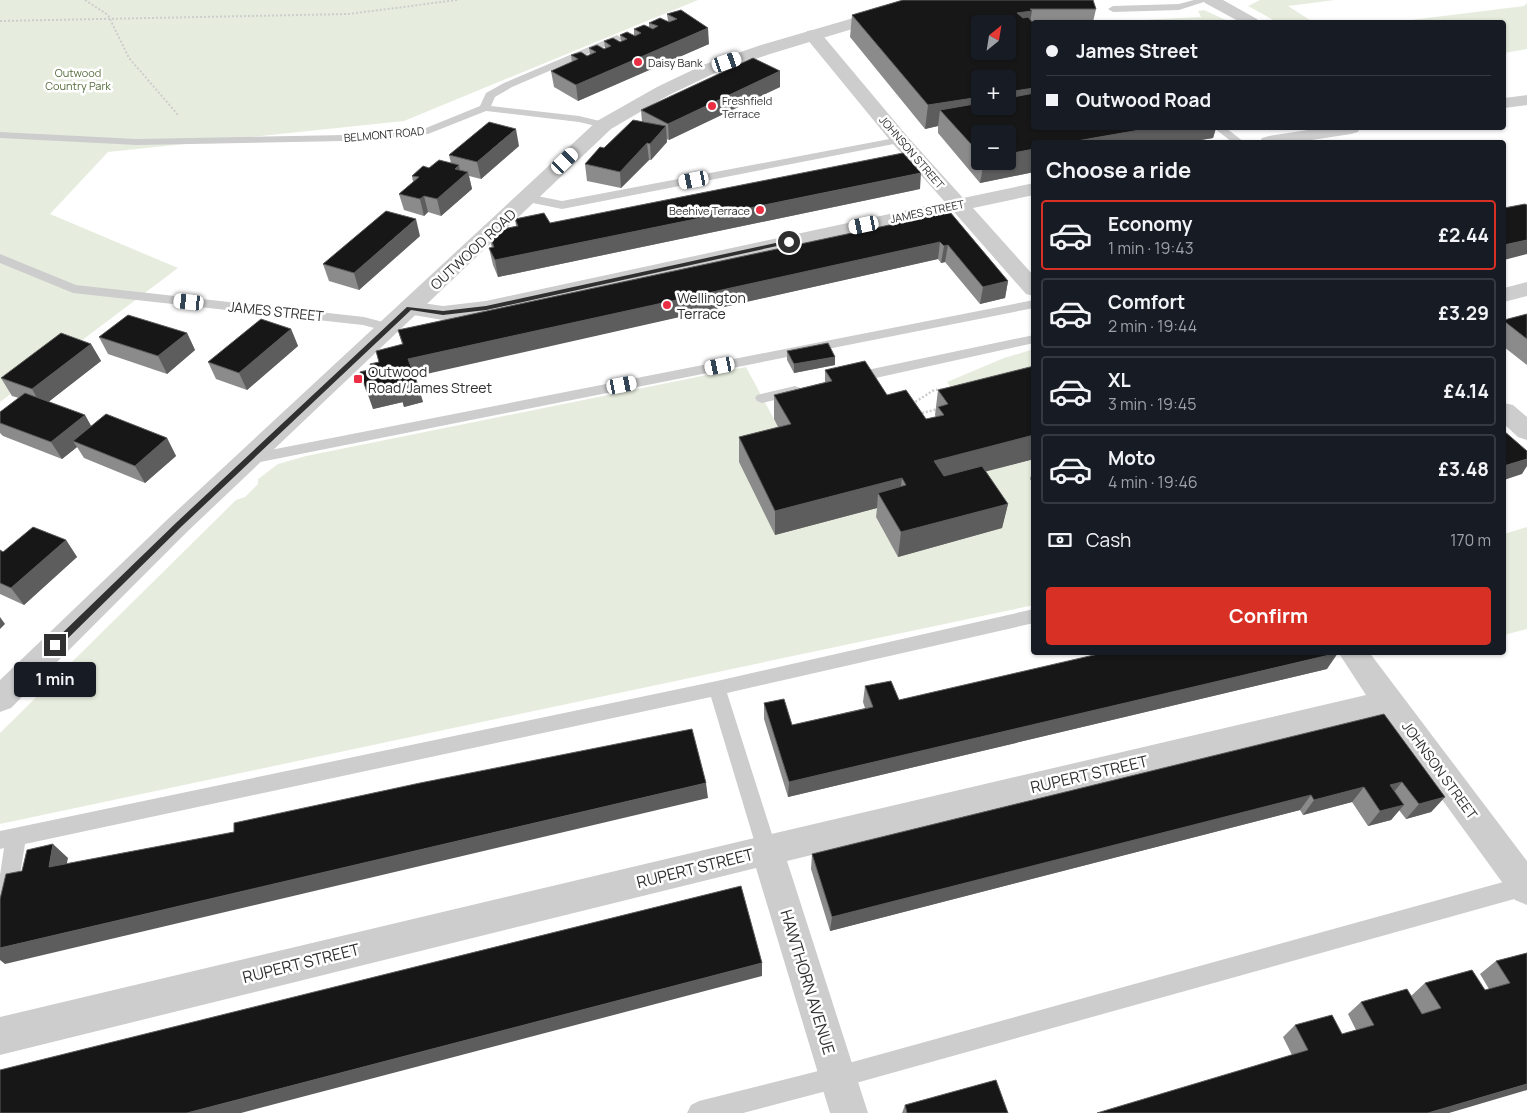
<!DOCTYPE html>
<html lang="en">
<head>
<meta charset="utf-8">
<style>
  :root { --surface:#171b24; --page:#242831; --text:#f1f3f6; --muted:#9ea1a6; --line:#363941; --accent:#d93025 }
  body { margin:0; font-family:Manrope,sans-serif; background:var(--page); color:var(--text); height:100vh; display:flex; flex-direction:column; font-size:19px; white-space:nowrap }
  * { box-sizing:border-box; margin:0 }
  p { font-size:16px; color:var(--muted) }
  .icon { flex:none; width:28px; height:28px; fill:none; stroke:currentColor; stroke-width:2; stroke-linecap:round; stroke-linejoin:round }
  .map { position:relative; flex:1; overflow:hidden }
  .side { position:absolute; left:1031px; top:140px; width:475px; height:515px; display:flex; flex-direction:column; background:var(--surface); border-radius:5px; box-shadow:0 1px 4px #0004 }
  .side>* { flex:none }
  .guide { position:absolute; left:1031px; top:20px; width:475px; height:110px; border-radius:5px; box-shadow:0 1px 4px #0004; display:grid; align-content:center; height:110px; padding:0 15px; background:var(--surface) }
  .needle { width:32px; rotate:30deg }
  .tools { position:absolute; left:971px; top:15px; display:grid; gap:10px }
  .tools a { display:grid; place-items:center; width:45px; height:45px; border-radius:5px; background:var(--surface); box-shadow:0 1px 4px #0004; font-size:25px }
  .end { position:absolute; width:22px; height:22px; margin:-11px; border:6px solid #303030; background:#fff; box-shadow:0 0 0 2px #fff }
  .from { border-radius:50% }
  .bubble { position:absolute; height:35px; border-radius:5px; background:var(--surface); box-shadow:0 1px 4px #0004; font-size:16px; font-weight:700; line-height:35px; text-align:center }
  .car { position:absolute; width:15px; height:30px; margin:-15px -8px; border-radius:6px; box-shadow:0 0 4px 1px #0007; background:linear-gradient(#fff 24%,#345 0 40%,#fff 0 76%,#345 0 86%,#fff 0) }
  .guide b { display:flex; align-items:center; gap:18px; height:48px; font-size:19px }
  .guide b+b { border-top:1px solid var(--line) }
  .guide i { width:12px; height:12px; background:var(--text) }
  ul { padding:0; list-style:none }
  li { display:flex; align-items:center; gap:15px; height:70px; margin:0 10px 8px; padding:0 5px; border:2px solid var(--line); border-radius:5px }
  li div { flex:1 }
  li b { display:block; font-size:19px }
  li em { font-style:normal; font-weight:700 }
  li.on { border-color:var(--accent) }
  li>.icon { width:45px; height:45px; stroke-width:1.5 }
  h2 { padding:0 15px; font-size:22px; line-height:60px }
  .pay { display:flex; align-items:center; gap:12px; height:55px; padding:0 15px; font-size:19px }
  .pay p { margin-inline-start:auto }
  .button { display:flex; gap:10px; margin-top:auto; padding:10px 15px }
  .button a { flex:1; height:58px; border-radius:5px; background:var(--accent); color:#fff; font-size:20px; font-weight:700; line-height:58px; text-align:center }
  .map>svg:first-child { display:block }
  .green { fill:#e7edde }
  .lines { fill:none; stroke-linecap:round; stroke-linejoin:round }
  .path-far1 { stroke:#cdcdcd; stroke-width:2; stroke-dasharray:2 2; stroke-linecap:butt }
  .path { stroke:#cdcdcd; stroke-width:2.5; stroke-dasharray:2 2; stroke-linecap:butt }
  .service { fill:#cdcdcd; fill-rule:evenodd }
  .minor { fill:#cdcdcd; fill-rule:evenodd }
  .tertiary { fill:#cdcdcd; fill-rule:evenodd }
  .wall { fill:#8b8b8b; fill-rule:evenodd }
  .shaded-wall { fill:#5d5d5d }
  .building { fill:#171717; stroke:#5d5d5d; fill-rule:evenodd }
  .route { fill:#303030 }
  .poi-dot { fill:#ea2f44; stroke:#fff; stroke-width:2 }
  .labels { text-anchor:middle; dominant-baseline:central; stroke-width:5; stroke-linejoin:round; paint-order:stroke }
  .far-poi-label { font-size:11px; fill:#303030; stroke:#fff; text-anchor:start }
  .far-park-label { font-size:11px; fill:#556d3c; stroke:#fff }
  .far-street-label { font-size:11px; fill:#303030; stroke:#fff }
  .street-label { font-size:14px; fill:#303030; stroke:#fff }
  .poi-label { font-size:14px; fill:#303030; stroke:#fff; text-anchor:start }
  .near-street-label { font-size:16px; fill:#303030; stroke:#fff }
</style>
</head>
<body>
<div class="map">
<svg width="1527" height="1113" viewBox="0 0 1527 1113">
  <rect width="100%" height="100%" fill="#fff"/>
  <!-- green -->
  <g class="green">
    <path d="M0,0H698L404,121L108,152L50,214L178,268L0,402Z"/>
    <path d="M1260,0H1335L1288,6L1313,22H1277L1248,6Z"/>
    <path d="M1527,3V49L1504,53V22H1395L1524,6Z"/>
    <path d="M1204,10L1230,22H1103L1201,17L1198,11Z"/>
    <path d="M1034,349V374L950,386L947,382L1004,358Z"/>
    <path d="M746,367L790,449L930,486L1034,459V605L0,824V733L236,500L245,497L258,484V479L278,464L306,456Z"/>
    <path d="M1527,527V629L1504,635V534Z"/>
  </g>
  <g class="lines">
    <!-- path-far1 -->
    <g class="path-far1">
      <path d="M85,0L108,15L129,58L179,116"/>
      <path d="M0,21L349,14L457,0"/>
    </g>
    <!-- path -->
    <g class="path">
      <path d="M912,404L934,390L946,389"/>
      <path d="M918,414L938,409"/>
    </g>
    <!-- service -->
    <g class="service">
      <path d="M1194,0H1210L1179,10L1113,12L1108,9L1113,6L1179,4Z"/>
      <path d="M617,35L622,38L621,40L512,87L495,97L491,106L579,116L608,123L609,125L608,127L604,128L579,122L486,111L428,134L344,141L137,145L0,138V132L137,139L344,135L426,128L480,106L486,93L504,83Z"/>
      <path d="M1214,128H1226L1244,142H1232Z"/>
      <path d="M900,137L904,138L906,140L904,142L562,209L523,201L521,198L527,194L562,201Z"/>
      <path d="M0,254L76,285L364,317L394,325L396,328L389,332L363,325L73,293L0,263Z"/>
      <path d="M1034,300V308L250,464L245,463L242,459L245,455L250,454Z"/>
      <path d="M1034,335V343L853,383L848,381L846,378L848,375L853,373Z"/>
      <path d="M795,386L800,388L802,391L800,394L762,403L757,401L755,398L757,395Z"/>
      <path d="M1034,609V623L727,693L777,850L774,856L767,859L760,856L757,850L711,697L25,844L17,894L14,901L7,904L0,901V875L4,848L0,849V831L717,681Z"/>
      <path d="M1525,876L1527,877V895L1525,896L838,1088L743,1113H687L691,1105L699,1101L838,1066Z"/>
    </g>
    <!-- minor -->
    <g class="minor">
      <path d="M1203,0H1223L1257,19L1259,22H1240L1205,3Z"/>
      <path d="M813,30L819,31L907,136L963,198L1034,183V195L973,208L1034,276V296L1026,294L954,212L486,315L443,320L401,313L398,308L401,303L409,301L443,306L486,301L945,202L893,144L807,39L805,35L807,31Z"/>
      <path d="M1527,95V105L1504,108V98Z"/>
      <path d="M1321,128H1360L1358,132L1351,134L1299,142H1260L1262,138L1269,136Z"/>
      <path d="M1527,282V296L1504,302V288Z"/>
      <path d="M1504,403L1513,405L1527,417V440L1518,437L1504,424Z"/>
      <path d="M1338,652H1369L1527,861V905L1515,900L1382,717L787,861L868,1113H830L756,868L0,1055V1017L767,835L1366,695Z"/>
    </g>
    <!-- tertiary -->
    <path class="tertiary" d="M915,0H940L938,3L770,54L715,73L669,95L611,129L188,531L11,708L0,712V680L170,517L597,121L657,87L703,65L758,46Z"/>
  </g>
  <!-- wall -->
  <g class="wall">
    <path d="M903,0L1096,9L1093,22H1034V128H1216L1213,138L1189,142H1034V172L980,183L938,133V126L925,129L850,37L852,15ZM980,134L1008,161H980Z"/>
    <path d="M681,10L709,44L578,101L554,87L551,71L572,62L571,55L587,56L590,54L589,48L604,49L605,48L604,41H621L620,35H634V29L649,27V23L668,21L667,14Z"/>
    <path d="M780,71V87L669,140L666,139L667,142L651,160H649L621,188L587,181L585,164L604,148L642,122L641,110Z"/>
    <path d="M519,146L481,179L469,176L472,189L441,216L428,212L424,216L404,210L399,194L413,182L412,176L429,168L451,163L449,155Z"/>
    <path d="M920,189L498,277L493,265L489,248H492L488,232L516,226L515,219L550,223Z"/>
    <path d="M950,212L1008,281L1005,298L980,304L945,262L941,263L938,259L414,376L423,402L404,407L403,402L373,409L371,369L402,344L398,330Z"/>
    <path d="M420,236L359,290L329,281L323,264Z"/>
    <path d="M1527,314V365L1504,347V320Z"/>
    <path d="M291,329L298,346L247,390L216,379L208,362Z"/>
    <path d="M187,333L195,350L167,374L108,354L99,337Z"/>
    <path d="M91,344L101,361L48,402L85,415L91,426L167,438L176,456L145,483L84,458L77,447L62,459L3,436L0,433V412L19,398L12,396L1,378Z"/>
    <path d="M787,351L835,365L794,373L787,360Z"/>
    <path d="M1034,366V459L985,471L1008,504L1002,528L898,557L876,517L877,508L775,535L739,462V437L778,427L774,419V395L825,382V370L887,395L926,419L936,417L935,415L938,390Z"/>
    <path d="M1034,466V484L1030,479Z"/>
    <path d="M66,540L77,557L24,605L0,594V550L3,552Z"/>
    <path d="M1327,669L788,797L764,719V703L792,725L865,708L863,702L865,686L899,700Z"/>
    <path d="M1384,714L1445,797L1431,812L1406,819L1399,810L1391,820L1368,826L1352,802L1303,815L1300,810L830,931L811,869L812,854Z"/>
    <path d="M1527,953L1449,1113L1292,1055L1283,1037L1295,1025L1342,1034L1356,1030L1348,1014L1361,1002L1411,996L1425,983L1485,990L1489,989L1480,974L1496,961Z"/>
    <path d="M905,1105L1008,1113H902Z"/>
  </g>
  <!-- shaded-wall -->
  <g class="shaded-wall">
    <path d="M1032,11L1028,33L1017,13Z"/>
    <path d="M708,28L709,44L578,101L576,85Z"/>
    <path d="M780,71V87L669,140L668,124Z"/>
    <path d="M1034,88V110H940L938,126L925,129L928,105L980,97V106H1008V92Z"/>
    <path d="M666,126L667,142L651,160L650,144Z"/>
    <path d="M1151,128H1216L1213,138L1189,142H1071Z"/>
    <path d="M516,129L519,146L481,179L477,162Z"/>
    <path d="M647,143L649,160L621,188L620,172Z"/>
    <path d="M1034,149V172L980,183L984,161H1008V154Z"/>
    <path d="M459,165L461,178L468,172L472,189L441,216L437,199L455,169Z"/>
    <path d="M921,173L920,189L498,277L495,260Z"/>
    <path d="M424,196L428,212L424,216L420,199Z"/>
    <path d="M416,219L420,236L359,290L354,273Z"/>
    <path d="M1527,240V254L1504,260V245Z"/>
    <path d="M940,242L938,259L413,377L408,359Z"/>
    <path d="M948,245L945,262L941,263L944,246Z"/>
    <path d="M1008,281L1005,298L980,304L983,287Z"/>
    <path d="M291,329L298,346L247,390L239,373Z"/>
    <path d="M187,333L195,350L167,374L158,356Z"/>
    <path d="M91,344L101,361L42,407L32,389Z"/>
    <path d="M835,357V365L794,373V364Z"/>
    <path d="M397,384L403,402L373,409L367,392Z"/>
    <path d="M418,385L423,402L404,407L399,390Z"/>
    <path d="M85,415L95,433L73,441L77,447L62,459L51,442Z"/>
    <path d="M1034,435V459L930,486L934,461Z"/>
    <path d="M167,438L176,456L145,483L135,466Z"/>
    <path d="M1527,459V466L1522,474L1504,480V466Z"/>
    <path d="M902,478L899,503L878,493L877,508L775,535V511Z"/>
    <path d="M1008,504L1002,528L898,557L901,532Z"/>
    <path d="M66,540L77,557L24,605L11,588Z"/>
    <path d="M0,617L5,624L0,629Z"/>
    <path d="M1338,653L1327,669L788,797L789,782Z"/>
    <path d="M1402,782L1390,797V785Z"/>
    <path d="M706,783L708,798L5,964L0,960V948Z"/>
    <path d="M1364,787L1352,802L1303,815L1314,800Z"/>
    <path d="M1311,795L1300,810L830,931L832,917Z"/>
    <path d="M1445,797L1431,812L1406,819L1419,804Z"/>
    <path d="M1404,805L1391,820L1368,826L1380,811Z"/>
    <path d="M53,844L68,858L63,882L49,867Z"/>
    <path d="M762,963V976L241,1113H187Z"/>
    <path d="M1527,1084V1090L1449,1113H1428Z"/>
  </g>
  <!-- building -->
  <g class="building">
    <path d="M903,0H1093L1096,9H1030L1032,11L1017,13L1023,18L1028,17L1034,24V88L1008,92V79H980V97L928,105L852,15ZM980,24H1008V51H980Z"/>
    <path d="M681,10L708,28L576,85L551,71L578,59L571,55L581,52L587,56L596,52L589,48L597,45L604,49L611,46L604,41L613,38L620,42L627,39L620,35L627,32L635,36L641,33L634,29L644,25L653,29L658,26L649,23L660,18L669,22L677,19L667,14Z"/>
    <path d="M753,58L780,71L668,124L641,110Z"/>
    <path d="M1034,93V128H1151L1071,142H1034V149L1008,154V134H980V154L940,110L980,103V106H1008V98Z"/>
    <path d="M633,120L666,126L650,144L647,143L620,172L585,164L600,147L604,148Z"/>
    <path d="M489,122L516,129L477,162L449,155Z"/>
    <path d="M903,153L921,173L495,260L489,248L494,247L488,232L518,226L515,219L544,213L550,223Z"/>
    <path d="M439,160L459,165L455,169L468,172L437,199L424,196L420,199L399,194L419,177L412,176L423,166L429,168Z"/>
    <path d="M1525,204L1527,205V240L1504,245V208Z"/>
    <path d="M386,211L416,219L354,273L323,264Z"/>
    <path d="M950,212L1008,281L983,287L948,245L944,246L940,242L408,359L418,385L399,390L397,384L367,392L360,372L372,369L370,364L379,362L376,351L403,344L398,330Z"/>
    <path d="M1527,314V339L1504,321V320Z"/>
    <path d="M128,315L187,333L158,356L99,337Z"/>
    <path d="M261,319L291,329L239,373L208,362Z"/>
    <path d="M61,333L91,344L32,389L1,378Z"/>
    <path d="M828,343L835,357L794,364L787,351Z"/>
    <path d="M865,361L887,395L906,390L926,419L944,415L938,407L948,404L938,390L1034,366V435L934,461L944,476L982,466L1008,504L901,532L878,493L906,485L902,478L775,511L739,437L791,424L774,395L832,381L825,370Z"/>
    <path d="M25,393L85,415L51,442L0,423V412Z"/>
    <path d="M106,414L167,438L135,466L73,441Z"/>
    <path d="M1504,431L1527,451V459L1504,466Z"/>
    <path d="M33,527L66,540L11,588L0,583V550L3,552Z"/>
    <path d="M1107,652L1338,653L789,782L764,703L784,699L792,725L873,707L865,686L891,681L899,700Z"/>
    <path d="M1384,714L1445,797L1419,804L1402,782L1390,785L1404,805L1380,811L1364,787L1314,800L1311,795L832,917L812,854Z"/>
    <path d="M692,729L706,783L0,948V899L6,874L22,871L27,850L53,844L49,867L234,832V823L420,783Z"/>
    <path d="M741,886L762,963L187,1113H0V1070Z"/>
    <path d="M1527,953V1084L1428,1113H1097L1308,1050L1295,1025L1332,1015L1342,1034L1374,1025L1361,1002L1407,989L1422,1014L1441,1008L1425,983L1472,970L1485,990L1510,983L1496,961Z"/>
    <path d="M996,1080L1008,1113H907L905,1105Z"/>
  </g>
  <!-- route -->
  <path class="route" d="M789,240L791,243L486,310L443,315L411,310L182,526L58,648H52V643L177,522L407,307L443,311L486,306Z"/>
  <!-- markers -->
  <g class="poi-dot">
    <circle cx="638" cy="62" r="5"/>
    <circle cx="712" cy="106" r="5"/>
    <circle cx="760" cy="210" r="5"/>
    <circle cx="667" cy="305" r="5"/>
    <rect x="353" y="374" width="10" height="10" rx="2.5"/>
  </g>
  <g class="labels">
    <!-- far-poi labels -->
    <g class="far-poi-label">
      <text x="648" y="62">Daisy Bank</text>
      <text x="722" y="100">Freshfield<tspan x="722" dy="13">Terrace</tspan></text>
      <text x="750" y="210" text-anchor="end">Beehive Terrace</text>
    </g>
    <!-- far-park labels -->
    <g class="far-park-label">
      <text x="78" y="72">Outwood<tspan x="78" dy="13">Country Park</tspan></text>
    </g>
    <!-- far-street labels -->
    <g class="far-street-label">
      <text transform="translate(384 134) rotate(-5)">BELMONT ROAD</text>
      <text transform="translate(912 152) rotate(49)">JOHNSON STREET</text>
      <text transform="translate(927 211) rotate(-12)">JAMES STREET</text>
    </g>
    <!-- street labels -->
    <g class="street-label">
      <text transform="translate(473 249) rotate(-43)">OUTWOOD ROAD</text>
      <text transform="translate(276 311) rotate(6)">JAMES STREET</text>
      <text transform="translate(1440 770) rotate(54)">JOHNSON STREET</text>
    </g>
    <!-- poi labels -->
    <g class="poi-label">
      <text x="677" y="297">Wellington<tspan x="677" dy="16">Terrace</tspan></text>
      <text x="368" y="371">Outwood<tspan x="368" dy="16">Road/James Street</tspan></text>
    </g>
    <!-- near-street labels -->
    <g class="near-street-label">
      <text transform="translate(1089 774) rotate(-13)">RUPERT STREET</text>
      <text transform="translate(695 868) rotate(-14)">RUPERT STREET</text>
      <text transform="translate(301 963) rotate(-14)">RUPERT STREET</text>
      <text transform="translate(808 982) rotate(73)">HAWTHORN AVENUE</text>
    </g>
  </g>
</svg>
<div class="tools">
<a><svg class="needle" viewBox="-14 -14 28 28"><path d="M0-13l5 13h-10z" fill="#e53935"/><path d="M0 13l5-13h-10z" fill="#9ea1a6"/></svg></a>
<a>+</a>
<a>−</a>
</div>
<i class="end from" style="left:789px;top:242px"></i>
<i class="end" style="left:55px;top:645px"></i>
<div class="bubble" style="left:14px;top:662px;width:82px">1 min</div>
<i class="car" style="left:727px;top:62px;rotate:71deg"></i>
<i class="car" style="left:565px;top:161px;rotate:46deg"></i>
<i class="car" style="left:694px;top:180px;rotate:259deg"></i>
<i class="car" style="left:864px;top:225px;rotate:258deg"></i>
<i class="car" style="left:189px;top:302px;rotate:276deg"></i>
<i class="car" style="left:720px;top:366px;rotate:259deg"></i>
<i class="car" style="left:622px;top:385px;rotate:79deg"></i>
<div class="guide">
<b><i class="from"></i>James Street</b>
<b><i></i>Outwood Road</b>
</div>
<section class="side">
<h2>Choose a ride</h2>
<ul>
<li class="on"><svg class="icon" aria-label="car" viewBox="0 0 24 24"><path d="M5 17H2v-5l4-1 3-4h7l3 4 3 1v5h-3M9 17h6M6 11h13"/><circle cx="7" cy="17" r="2"/><circle cx="17" cy="17" r="2"/></svg><div><b>Economy</b><p>1 min · 19:43</p></div><em>£2.44</em></li>
<li><svg class="icon" aria-label="car" viewBox="0 0 24 24"><path d="M5 17H2v-5l4-1 3-4h7l3 4 3 1v5h-3M9 17h6M6 11h13"/><circle cx="7" cy="17" r="2"/><circle cx="17" cy="17" r="2"/></svg><div><b>Comfort</b><p>2 min · 19:44</p></div><em>£3.29</em></li>
<li><svg class="icon" aria-label="car" viewBox="0 0 24 24"><path d="M5 17H2v-5l4-1 3-4h7l3 4 3 1v5h-3M9 17h6M6 11h13"/><circle cx="7" cy="17" r="2"/><circle cx="17" cy="17" r="2"/></svg><div><b>XL</b><p>3 min · 19:45</p></div><em>£4.14</em></li>
<li><svg class="icon" aria-label="car" viewBox="0 0 24 24"><path d="M5 17H2v-5l4-1 3-4h7l3 4 3 1v5h-3M9 17h6M6 11h13"/><circle cx="7" cy="17" r="2"/><circle cx="17" cy="17" r="2"/></svg><div><b>Moto</b><p>4 min · 19:46</p></div><em>£3.48</em></li>
</ul>
<div class="pay"><svg class="icon" aria-label="cash" viewBox="0 0 24 24"><path d="M3 7h18v10H3z"/><circle cx="12" cy="12" r="2"/></svg>Cash<p>170 m</p></div>
<div class="button"><a>Confirm</a></div>
</section>
</div>
</body>
</html>
